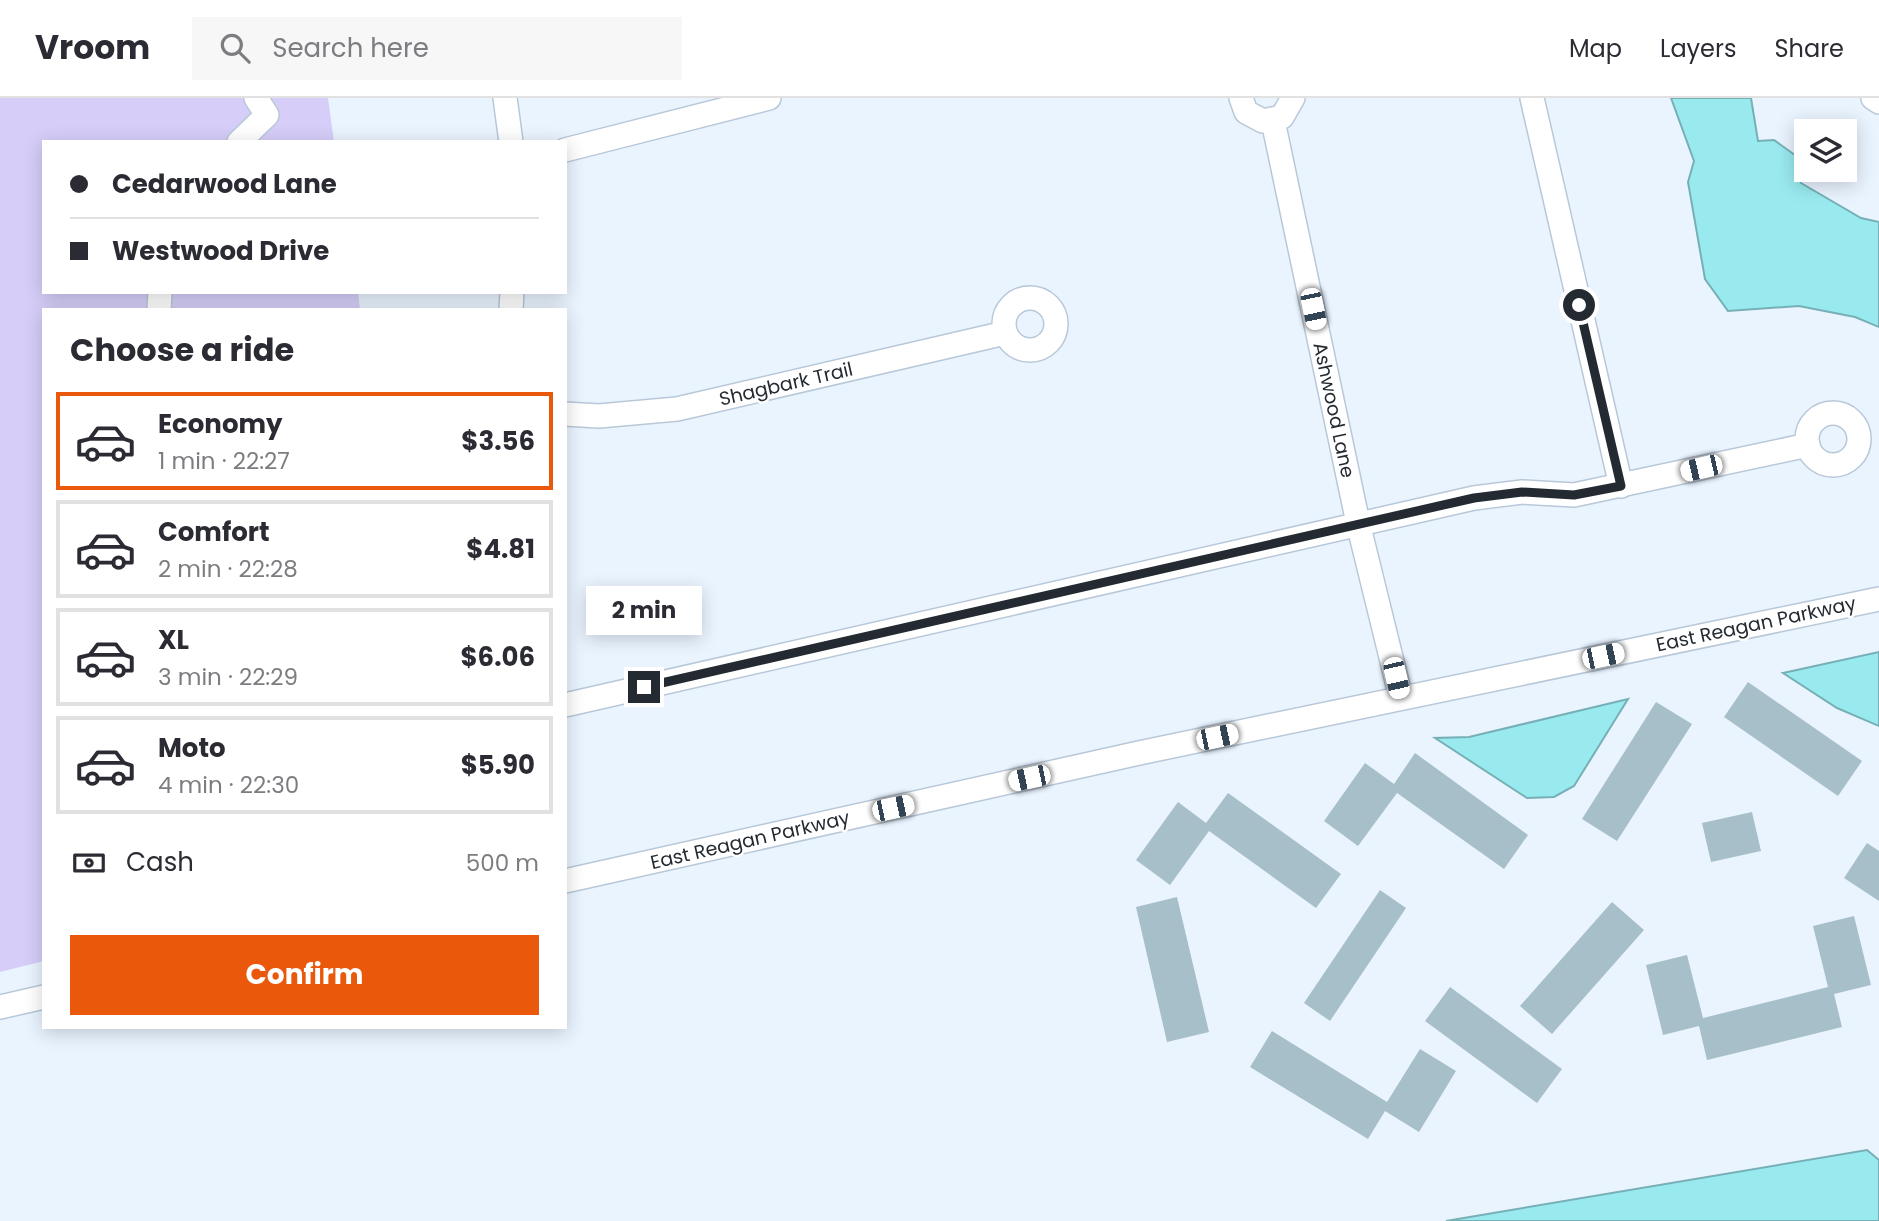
<!DOCTYPE html>
<html lang="en">
<head>
<meta charset="utf-8">
<style>
  :root { --surface:#fff; --page:#f7f7f7; --text:#2b2b33; --muted:#7c7c81; --line:#e1e1e2; --accent:#ea580c }
  body { margin:0; font-family:Poppins,sans-serif; background:var(--page); color:var(--text); height:100vh; display:flex; flex-direction:column; font-size:26px; white-space:nowrap }
  * { box-sizing:border-box; margin:0 }
  p { font-size:23px; color:var(--muted) }
  .icon { flex:none; width:38px; height:38px; fill:none; stroke:currentColor; stroke-width:2; stroke-linecap:round; stroke-linejoin:round }
  .map { position:relative; flex:1; overflow:hidden }
  .side { position:absolute; left:42px; top:210px; width:525px; height:721px; display:flex; flex-direction:column; background:var(--surface); border-radius:0px; box-shadow:0 4px 18px #0003 }
  .side>* { flex:none }
  .guide { position:absolute; left:42px; top:42px; width:525px; height:154px; border-radius:0px; box-shadow:0 4px 18px #0003; display:grid; align-content:center; height:154px; padding:0 28px; background:var(--surface) }
  .buttons { position:absolute; left:1794px; top:21px; display:grid; gap:14px }
  .buttons a { display:grid; place-items:center; width:63px; height:63px; border-radius:0px; background:var(--surface); box-shadow:0 4px 18px #0003; font-size:35px }
  .end { position:absolute; width:32px; height:32px; margin:-16px; border:9px solid #242a31; background:#fff; box-shadow:0 0 0 4px #fff }
  .from { border-radius:50% }
  .bubble { position:absolute; height:49px; border-radius:0px; background:var(--surface); box-shadow:0 4px 18px #0003; font-size:23px; font-weight:700; line-height:49px; text-align:center }
  .car { position:absolute; width:21px; height:42px; margin:-21px -10px; border-radius:9px; box-shadow:0 0 5px 2px #0007; background:linear-gradient(#fff 24%,#345 0 40%,#fff 0 76%,#345 0 86%,#fff 0) }
  .guide b { display:flex; align-items:center; gap:24px; height:66px; font-size:26px }
  .guide b+b { border-top:2px solid var(--line) }
  .guide i { width:18px; height:18px; background:var(--text) }
  ul { padding:0; list-style:none }
  li { display:flex; align-items:center; gap:21px; height:98px; margin:0 14px 10px; padding:0 14px; border:4px solid var(--line); border-radius:0px }
  li div { flex:1 }
  li b { display:block; font-size:26px }
  li em { font-style:normal; font-weight:700 }
  li.selected { border-color:var(--accent) }
  li>.icon { width:63px; height:63px; stroke-width:1.5 }
  h2 { padding:0 28px; font-size:32px; line-height:84px }
  .pay { display:flex; align-items:center; gap:18px; height:77px; padding:0 28px; font-size:26px }
  .pay p { margin-inline-start:auto }
  .action { display:flex; gap:14px; margin-top:auto; padding:14px 28px }
  .action a { flex:1; height:80px; border-radius:0px; background:var(--accent); color:#fff; font-size:28px; font-weight:700; line-height:80px; text-align:center }
  header { display:flex; align-items:center; gap:42px; box-sizing:border-box; height:98px; padding:0 35px; background:var(--surface); border-bottom:2px solid var(--line) }
  header strong { font-size:33px }
  nav { display:flex; gap:38px; margin-inline-start:auto; font-size:24px }
  .search { width:490px; height:63px; background:var(--page); display:flex; align-items:center; gap:18px; box-sizing:border-box; padding:0 24px; border-radius:0px; color:var(--muted); font-size:26px }
  .map>svg:first-child { display:block }
  .green { fill:#d6cef9 }
  .water { fill:#99eaef; stroke:#76b0b6; stroke-width:2 }
  .building { fill:#a7bfc8 }
  .lines { fill:none; stroke-linecap:round; stroke-linejoin:round }
  .minor-casing { stroke:#b8c8d9; stroke-width:26 }
  .minor { stroke:#fff; stroke-width:23 }
  .route { stroke:#242a31; stroke-width:9 }
  .labels { text-anchor:middle; dominant-baseline:central; stroke-width:5; stroke-linejoin:round; paint-order:stroke }
  .street-label { font-size:19px; fill:#242a31; stroke:#fff }
</style>
</head>
<body>
<header>
<strong>Vroom</strong>
<div class="search"><svg class="icon" aria-label="search" viewBox="0 0 24 24"><circle cx="10" cy="10" r="6"/><path d="M15 15l6 6"/></svg>Search here</div>
<nav><a>Map</a><a>Layers</a><a>Share</a></nav>
</header>
<div class="map">
<svg width="1879" height="1123" viewBox="0 0 1879 1123">
  <rect width="100%" height="100%" fill="#eaf4ff"/>
  <!-- green -->
  <path class="green" d="M0,0H328L334,44H44V194H358L360,212H44V863L0,874Z"/>
  <!-- water -->
  <g class="water">
    <path d="M1671,0H1751L1758,43L1774,42L1799,60L1801,85L1861,120L1879,124V229L1855,219L1799,208L1728,213L1705,181L1688,84L1694,63Z"/>
    <path d="M1879,554V628L1837,610L1783,575Z"/>
    <path d="M1628,601L1574,688L1554,699L1527,700L1435,640L1469,639Z"/>
    <path d="M1867,1052L1879,1062V1123H1446Z"/>
  </g>
  <!-- building -->
  <g class="building">
    <path d="M1748,584L1862,663L1838,698L1724,619Z"/>
    <path d="M1656,604L1692,626L1617,743L1582,721Z"/>
    <path d="M1415,655L1528,737L1504,771L1397,695L1358,748L1324,723L1365,665L1394,686Z"/>
    <path d="M1228,695L1341,776L1316,810L1209,733L1170,787L1136,762L1178,704L1206,725Z"/>
    <path d="M1752,714L1761,753L1711,764L1702,725Z"/>
    <path d="M1867,745L1879,753V803L1844,780Z"/>
    <path d="M1380,792L1406,810L1330,923L1304,905Z"/>
    <path d="M1177,799L1209,934L1167,944L1136,809Z"/>
    <path d="M1612,804L1644,832L1552,936L1520,908Z"/>
    <path d="M1854,818L1871,887L1834,896L1842,929L1707,962L1699,928L1663,937L1646,867L1687,857L1703,920L1828,889L1813,828Z"/>
    <path d="M1450,889L1562,971L1537,1005L1425,923Z"/>
    <path d="M1272,933L1387,1004L1420,951L1456,973L1419,1034L1385,1013L1368,1041L1250,969Z"/>
  </g>
  <g class="lines">
    <defs>
      <g id="minor">
        <path d="M505,0L511,44"/>
        <path d="M1241,0L1246,14L1263,23L1282,19L1293,0"/>
        <path d="M1532,0L1621,388"/>
        <path d="M1873,0L1879,4"/>
        <path d="M1273,23L1358,425L1401,600"/>
        <path d="M239,44L267,17L256,0"/>
        <path d="M565,52L769,0"/>
        <circle cx="1030" cy="226" r="26"/>
        <path d="M159,212L160,194"/>
        <path d="M511,212L512,194"/>
        <circle cx="1833" cy="341" r="26"/>
        <path d="M565,316L599,318L677,311L1005,235"/>
        <path d="M565,607L1474,400L1522,394L1574,397L1808,347"/>
        <path d="M565,783L1139,655L1879,501"/>
        <path d="M0,909L44,899"/>
      </g>
    </defs>
    <!-- minor casing -->
    <use href="#minor" class="minor-casing"/>
    <!-- minor -->
    <use href="#minor" class="minor"/>
  </g>
  <g class="lines">
    <!-- route -->
    <path class="route" d="M644,589L1474,400L1522,394L1574,397L1621,388L1579,207"/>
  </g>
  <g class="labels">
    <!-- street labels -->
    <g class="street-label">
      <text transform="translate(786 286) rotate(-13)">Shagbark Trail</text>
      <text transform="translate(1334 312) rotate(78)">Ashwood Lane</text>
      <text transform="translate(1756 526) rotate(-12)">East Reagan Parkway</text>
      <text transform="translate(750 742) rotate(-13)">East Reagan Parkway</text>
    </g>
  </g>
</svg>
<div class="buttons">
<a><svg class="icon" aria-label="layers" viewBox="0 0 24 24"><path d="M12 4l9 5-9 5-9-5zM3 14l9 5 9-5"/></svg></a>
</div>
<i class="end from" style="left:1579px;top:207px"></i>
<i class="end" style="left:644px;top:589px"></i>
<div class="bubble" style="left:586px;top:488px;width:116px">2 min</div>
<i class="car" style="left:1313px;top:211px;rotate:168deg"></i>
<i class="car" style="left:1701px;top:370px;rotate:257deg"></i>
<i class="car" style="left:1603px;top:558px;rotate:78deg"></i>
<i class="car" style="left:1396px;top:580px;rotate:167deg"></i>
<i class="car" style="left:1217px;top:639px;rotate:78deg"></i>
<i class="car" style="left:1029px;top:680px;rotate:258deg"></i>
<i class="car" style="left:893px;top:710px;rotate:78deg"></i>
<div class="guide">
<b><i class="from"></i>Cedarwood Lane</b>
<b><i></i>Westwood Drive</b>
</div>
<section class="side">
<h2>Choose a ride</h2>
<ul>
<li class="selected"><svg class="icon" aria-label="car" viewBox="0 0 24 24"><path d="M5 17H2v-5l4-1 3-4h7l3 4 3 1v5h-3M9 17h6M6 11h13"/><circle cx="7" cy="17" r="2"/><circle cx="17" cy="17" r="2"/></svg><div><b>Economy</b><p>1 min · 22:27</p></div><em>$3.56</em></li>
<li><svg class="icon" aria-label="car" viewBox="0 0 24 24"><path d="M5 17H2v-5l4-1 3-4h7l3 4 3 1v5h-3M9 17h6M6 11h13"/><circle cx="7" cy="17" r="2"/><circle cx="17" cy="17" r="2"/></svg><div><b>Comfort</b><p>2 min · 22:28</p></div><em>$4.81</em></li>
<li><svg class="icon" aria-label="car" viewBox="0 0 24 24"><path d="M5 17H2v-5l4-1 3-4h7l3 4 3 1v5h-3M9 17h6M6 11h13"/><circle cx="7" cy="17" r="2"/><circle cx="17" cy="17" r="2"/></svg><div><b>XL</b><p>3 min · 22:29</p></div><em>$6.06</em></li>
<li><svg class="icon" aria-label="car" viewBox="0 0 24 24"><path d="M5 17H2v-5l4-1 3-4h7l3 4 3 1v5h-3M9 17h6M6 11h13"/><circle cx="7" cy="17" r="2"/><circle cx="17" cy="17" r="2"/></svg><div><b>Moto</b><p>4 min · 22:30</p></div><em>$5.90</em></li>
</ul>
<div class="pay"><svg class="icon" aria-label="cash" viewBox="0 0 24 24"><path d="M3 7h18v10H3z"/><circle cx="12" cy="12" r="2"/></svg>Cash<p>500 m</p></div>
<div class="action"><a>Confirm</a></div>
</section>
</div>
</body>
</html>
